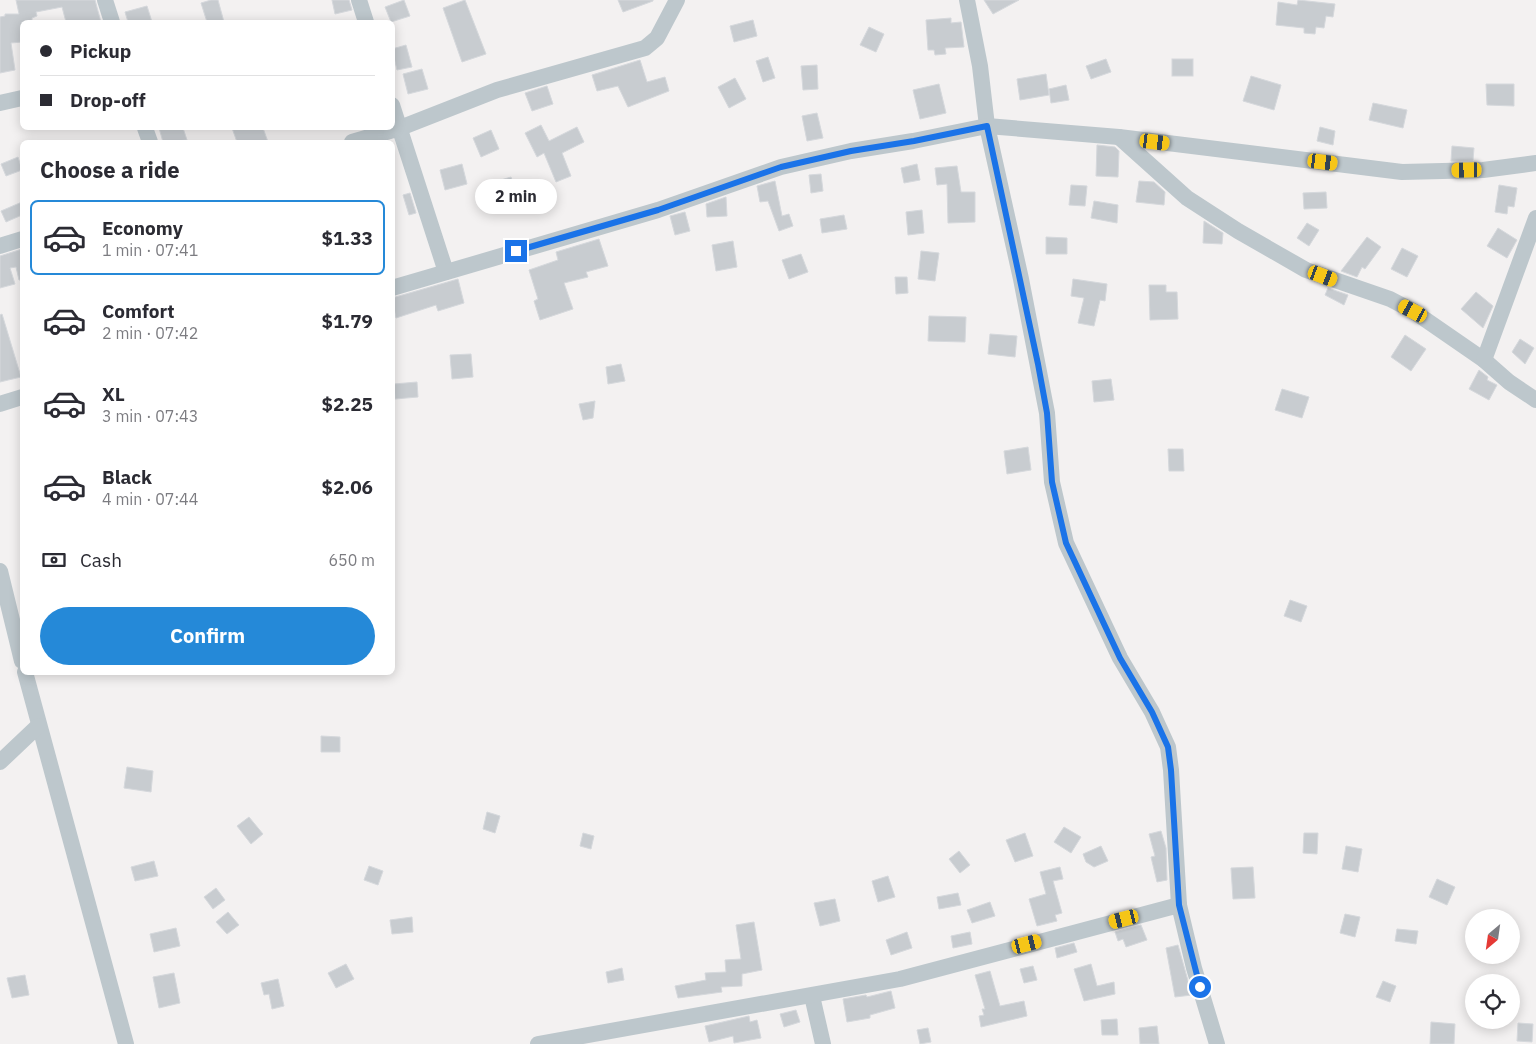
<!DOCTYPE html>
<html lang="en">
<head>
<meta charset="utf-8">
<style>
  :root { --surface:#fff; --page:#f7f7f7; --text:#2b2b33; --muted:#7c7c81; --line:#e1e1e2; --accent:#2589d8 }
  body { margin:0; font-family:"IBM Plex Sans",sans-serif; background:var(--page); color:var(--text); height:100vh; display:flex; flex-direction:column; font-size:19px; white-space:nowrap }
  * { box-sizing:border-box; margin:0 }
  p { font-size:16px; color:var(--muted) }
  .icon { flex:none; width:28px; height:28px; fill:none; stroke:currentColor; stroke-width:2; stroke-linecap:round; stroke-linejoin:round }
  .map { position:relative; flex:1; overflow:hidden }
  .side { position:absolute; left:20px; top:140px; width:375px; height:535px; display:flex; flex-direction:column; background:var(--surface); border-radius:8px; box-shadow:0 2px 12px #0003 }
  .side>* { flex:none }
  .guide { position:absolute; left:20px; top:20px; width:375px; height:110px; border-radius:8px; box-shadow:0 2px 12px #0003; display:grid; align-content:center; height:110px; padding:0 20px; background:var(--surface) }
  .needle { width:32px; rotate:209deg }
  .buttons { position:absolute; left:1465px; top:909px; display:grid; gap:10px }
  .buttons a { display:grid; place-items:center; width:55px; height:55px; border-radius:50%; background:var(--surface); box-shadow:0 2px 12px #0003; font-size:25px }
  .end { position:absolute; width:22px; height:22px; margin:-11px; border:6px solid #1a73e8; background:#fff; box-shadow:0 0 0 2px #fff }
  .from { border-radius:50% }
  .bubble { position:absolute; height:35px; border-radius:18px; background:var(--surface); box-shadow:0 2px 12px #0003; font-size:16px; font-weight:800; line-height:35px; text-align:center }
  .car { position:absolute; width:15px; height:30px; margin:-15px -8px; border-radius:6px; box-shadow:0 0 4px 1px #0007; background:linear-gradient(#f5c518 24%,#345 0 40%,#f5c518 0 76%,#345 0 86%,#f5c518 0) }
  .guide b { display:flex; align-items:center; gap:18px; height:48px; font-size:19px }
  .guide b+b { border-top:1px solid var(--line) }
  .guide i { width:12px; height:12px; background:var(--text) }
  ul { padding:0; list-style:none }
  li { display:flex; align-items:center; gap:15px; height:75px; margin:0 10px 8px; padding:0 10px; border:2px solid transparent; border-radius:8px }
  li div { flex:1 }
  li b { display:block; font-size:19px }
  li em { font-style:normal; font-weight:800 }
  li.selected { border-color:var(--accent) }
  li>.icon { width:45px; height:45px; stroke-width:1.5 }
  h2 { padding:0 20px; font-size:22px; line-height:60px }
  .pay { display:flex; align-items:center; gap:12px; height:55px; padding:0 20px; font-size:19px }
  .pay p { margin-inline-start:auto }
  .primary-button { display:flex; gap:10px; margin-top:auto; padding:10px 20px }
  .primary-button a { flex:1; height:58px; border-radius:30px; background:var(--accent); color:#fff; font-size:20px; font-weight:800; line-height:58px; text-align:center }
  .map>svg:first-child { display:block }
  .building { fill:#c8ccd0; stroke:#d5d8dc }
  .lines { fill:none; stroke-linecap:round; stroke-linejoin:round }
  .minor { stroke:#bdc7cc; stroke-width:16 }
  .route { stroke:#1a73e8; stroke-width:6 }
</style>
</head>
<body>
<div class="map">
<svg width="1536" height="1044" viewBox="0 0 1536 1044">
  <rect width="100%" height="100%" fill="#f3f1f1"/>
  <!-- building -->
  <g class="building">
    <path d="M16,0H95L101,22H66L62,7L36,12L37,16L32,18V22H22V42L11,43L15,70L0,73V17L5,16V14H19Z"/>
    <path d="M211,0H218L224,22H207L201,3Z"/>
    <path d="M332,0H349L352,10L335,14Z"/>
    <path d="M404,0L410,16L391,22L385,7Z"/>
    <path d="M465,0L486,54L462,62L443,8Z"/>
    <path d="M618,0H653V1L623,12Z"/>
    <path d="M984,0H1019L993,14Z"/>
    <path d="M1298,0L1335,4L1333,17L1326,16L1324,28L1316,27L1315,34L1304,33V28L1276,25L1278,2L1297,5Z"/>
    <path d="M147,6L152,22H128L125,12Z"/>
    <path d="M951,18V23L961,22L964,47L945,48L946,54L935,55L934,50H928L926,20Z"/>
    <path d="M753,20L757,36L734,42L730,26Z"/>
    <path d="M869,27L884,34L876,52L860,45Z"/>
    <path d="M406,45L412,67L397,70L392,49Z"/>
    <path d="M768,57L775,78L763,82L756,61Z"/>
    <path d="M1106,59L1111,72L1091,79L1086,66Z"/>
    <rect x="1172" y="59" width="21" height="17"/>
    <path d="M640,60L647,82L665,77L669,91L628,107L618,86L597,91L592,75Z"/>
    <path d="M817,65L818,89L803,90L801,66Z"/>
    <path d="M422,69L428,89L408,94L403,74Z"/>
    <path d="M1046,74L1049,95L1020,100L1017,79Z"/>
    <path d="M1251,76L1281,85L1274,110L1243,101Z"/>
    <path d="M735,78L746,99L729,108L718,87Z"/>
    <path d="M939,84L946,113L920,119L913,90Z"/>
    <path d="M1486,84H1514V106L1487,105Z"/>
    <path d="M1066,85L1069,100L1051,103L1049,89Z"/>
    <path d="M547,86L553,104L532,111L525,93Z"/>
    <path d="M1373,103L1407,110L1403,128L1369,120Z"/>
    <path d="M817,113L823,138L807,141L802,116Z"/>
    <path d="M541,125L549,141L577,127L584,142L562,153L571,176L556,182L544,153L537,157L525,133Z"/>
    <path d="M1320,127L1335,131L1333,145L1317,141Z"/>
    <path d="M159,128H183L187,140L163,142Z"/>
    <path d="M232,128H263L268,142H237Z"/>
    <path d="M491,130L499,149L481,157L473,138Z"/>
    <path d="M1097,145L1115,147L1119,151L1118,177L1096,176Z"/>
    <path d="M1452,146L1474,148L1473,160L1451,161Z"/>
    <path d="M18,157L22,170L6,176L1,164Z"/>
    <path d="M462,164L467,184L445,190L440,170Z"/>
    <path d="M917,164L920,180L904,183L901,168Z"/>
    <path d="M957,166L961,192H975V222L948,223L947,184L937,185L935,168Z"/>
    <path d="M821,174L823,191L811,193L809,175Z"/>
    <path d="M511,177L518,201L501,206L494,182Z"/>
    <path d="M775,181L782,216L789,214L793,226L779,231L768,201L760,202L757,186Z"/>
    <path d="M1139,181L1154,182L1165,192L1164,205L1136,202Z"/>
    <path d="M1071,185L1087,186L1085,206L1069,205Z"/>
    <path d="M1499,185L1517,188L1514,207L1508,206L1507,214L1495,212Z"/>
    <path d="M1326,192L1327,208L1304,209L1303,193Z"/>
    <path d="M410,193L416,213L409,215L403,195Z"/>
    <path d="M726,197L727,216L707,217L706,204Z"/>
    <path d="M1094,201L1118,205L1117,223L1091,218Z"/>
    <path d="M22,202V215L6,222L1,211Z"/>
    <path d="M922,210L924,233L908,235L906,212Z"/>
    <path d="M685,212L690,231L675,235L670,216Z"/>
    <path d="M844,215L847,229L822,233L820,219Z"/>
    <path d="M1204,221L1223,233L1222,244L1203,243Z"/>
    <path d="M1307,223L1319,230L1309,246L1297,238Z"/>
    <path d="M1498,228L1517,240L1507,258L1487,246Z"/>
    <path d="M1046,237L1067,238V254H1046Z"/>
    <path d="M1367,237L1381,247L1365,269L1362,267L1357,277L1341,271Z"/>
    <path d="M599,239L608,266L586,272L588,277L564,283L573,309L540,320L534,301L538,299L529,270L558,260L556,252Z"/>
    <path d="M733,241L737,267L716,271L712,245Z"/>
    <path d="M1402,248L1418,256L1407,277L1391,269Z"/>
    <path d="M22,249V280H19L16,267L10,268L15,284L0,288V256Z"/>
    <path d="M921,251L939,253L935,281L918,279Z"/>
    <path d="M801,254L808,272L789,279L782,260Z"/>
    <path d="M895,277H907L908,293L896,294Z"/>
    <path d="M458,279L464,303L438,311L436,305L396,318L392,298Z"/>
    <path d="M1073,279L1107,284L1105,301L1100,300L1094,326L1078,323L1084,298L1071,296Z"/>
    <path d="M1149,285H1166V292H1177L1178,319L1150,320Z"/>
    <path d="M1328,288L1348,295L1344,305L1325,295Z"/>
    <path d="M1476,292L1493,306L1483,328L1461,309Z"/>
    <path d="M2,314L21,377L0,382V315Z"/>
    <path d="M929,316L966,317L965,342L928,341Z"/>
    <path d="M990,334L1017,336L1015,357L988,354Z"/>
    <path d="M1405,335L1426,349L1411,371L1391,357Z"/>
    <path d="M1520,339L1534,348L1525,364L1512,352Z"/>
    <path d="M471,354L473,377L452,379L450,355Z"/>
    <path d="M621,364L625,381L608,384L606,367Z"/>
    <path d="M1479,370L1488,377L1487,380L1497,385L1489,400L1469,389Z"/>
    <path d="M1111,379L1114,400L1094,402L1092,381Z"/>
    <path d="M417,382L418,397L395,399L394,384Z"/>
    <path d="M1282,389L1309,397L1302,418L1275,410Z"/>
    <path d="M595,401L593,418L583,420L579,404Z"/>
    <path d="M1028,447L1031,470L1007,474L1004,451Z"/>
    <path d="M1168,449H1183L1184,471H1169Z"/>
    <path d="M1290,600L1307,606L1301,622L1284,616Z"/>
    <path d="M321,736L340,737V752H321Z"/>
    <path d="M127,767L153,771L151,792L124,788Z"/>
    <path d="M487,812L500,816L495,833L483,829Z"/>
    <path d="M249,817L263,834L251,844L237,826Z"/>
    <path d="M1064,827L1081,837L1071,853L1054,842Z"/>
    <path d="M1161,831L1166,848L1167,880L1157,882L1151,857L1155,856L1149,834Z"/>
    <path d="M583,833L594,836L591,849L580,846Z"/>
    <path d="M1025,833L1033,856L1015,862L1006,840Z"/>
    <path d="M1304,833H1318L1317,854L1303,853Z"/>
    <path d="M1101,846L1108,861L1094,867L1086,862L1083,854Z"/>
    <path d="M1346,846L1362,849L1358,872L1342,869Z"/>
    <path d="M959,851L970,865L960,873L949,859Z"/>
    <path d="M154,861L158,876L135,881L131,867Z"/>
    <path d="M369,866L383,871L378,885L364,880Z"/>
    <path d="M1060,867L1063,879L1053,881L1062,913L1055,915L1057,921L1037,926L1029,899L1046,894L1040,872Z"/>
    <path d="M1253,867L1255,898L1233,899L1231,868Z"/>
    <path d="M888,876L895,897L878,902L872,881Z"/>
    <path d="M1437,879L1455,887L1447,905L1429,897Z"/>
    <path d="M216,888L225,900L213,909L204,897Z"/>
    <path d="M958,893L961,905L939,909L937,897Z"/>
    <path d="M835,899L840,921L820,926L814,903Z"/>
    <path d="M990,902L995,916L972,923L967,910Z"/>
    <path d="M228,912L239,925L227,934L216,922Z"/>
    <path d="M1345,914L1360,917L1355,937L1340,933Z"/>
    <path d="M412,917L413,932L392,934L390,920Z"/>
    <path d="M754,922L762,970L742,974V986L721,987L722,992L678,998L675,986L706,980L705,973L726,972L725,960L741,959L736,925Z"/>
    <path d="M1141,925L1147,940L1126,947L1123,939L1118,941L1115,932Z"/>
    <path d="M176,928L180,946L154,952L150,934Z"/>
    <path d="M1397,929L1418,931L1416,944L1395,941Z"/>
    <path d="M907,932L912,948L891,955L886,940Z"/>
    <path d="M970,932L972,944L953,948L951,936Z"/>
    <path d="M1074,943L1077,952L1057,958L1055,948Z"/>
    <path d="M1178,945L1192,995L1175,997L1166,948Z"/>
    <path d="M346,964L354,979L336,988L328,973Z"/>
    <path d="M1091,964L1097,986L1114,982L1115,994L1084,1001L1074,969Z"/>
    <path d="M1033,966L1037,980L1024,983L1020,969Z"/>
    <path d="M622,968L624,980L608,983L606,972Z"/>
    <path d="M990,971L1000,1006L1024,1001L1027,1016L981,1027L979,1016L984,1015L982,1009H985L975,975Z"/>
    <path d="M174,973L180,1003L159,1008L153,977Z"/>
    <path d="M25,975L29,995L12,998L7,978Z"/>
    <path d="M278,979L284,1006L272,1009L269,994L264,995L261,983Z"/>
    <path d="M1383,981L1396,986L1390,1002L1376,997Z"/>
    <path d="M891,991L895,1008L870,1015V1018L847,1022L843,999L866,995L867,997Z"/>
    <path d="M796,1010L800,1022L784,1027L780,1014Z"/>
    <path d="M749,1016L750,1022L757,1020L761,1038L734,1043L733,1036L709,1042L705,1026Z"/>
    <path d="M1117,1019L1118,1035H1102L1101,1020Z"/>
    <path d="M1431,1022L1455,1024L1454,1044H1430Z"/>
    <path d="M1518,1023L1533,1024L1532,1042L1517,1041Z"/>
    <path d="M1157,1026L1159,1044H1140L1139,1028Z"/>
    <path d="M928,1028L931,1042L920,1044L917,1030Z"/>
  </g>
  <g class="lines">
    <!-- minor -->
    <g class="minor">
      <path d="M105,0L112,22"/>
      <path d="M359,0L366,22"/>
      <path d="M967,0L980,66L987,126L1021,279L1047,413L1052,482L1066,543L1120,658L1152,712L1168,747L1171,770L1179,905"/>
      <path d="M0,103L22,98"/>
      <path d="M392,105L446,272"/>
      <path d="M145,128L150,142"/>
      <path d="M1119,137L1187,198L1238,231L1306,270L1390,299L1413,311L1484,360L1509,382L1536,400"/>
      <path d="M352,142L400,128L497,90L645,48L657,38L677,0"/>
      <path d="M0,246L22,239"/>
      <path d="M392,288L658,210L781,167L851,151L913,141L987,126L1119,137L1402,172L1483,170L1536,163"/>
      <path d="M1484,360L1536,218"/>
      <path d="M0,404L22,397"/>
      <path d="M0,571L22,661"/>
      <path d="M25,672L126,1044"/>
      <path d="M0,762L38,726"/>
      <path d="M812,996L823,1044"/>
      <path d="M538,1044L900,979L1179,905L1194,968L1217,1044"/>
    </g>
  </g>
  <g class="lines">
    <!-- route -->
    <path class="route" d="M516,251L658,210L781,167L851,151L914,141L987,126L1038,364L1047,413L1052,482L1066,543L1120,658L1152,712L1168,747L1171,770L1179,905L1200,987"/>
  </g>
</svg>
<div class="buttons">
<a><svg class="needle" viewBox="-14 -14 28 28"><path d="M0-13l5 13h-10z" fill="#e53935"/><path d="M0 13l5-13h-10z" fill="#7c7c81"/></svg></a>
<a><svg class="icon" aria-label="locate" viewBox="0 0 24 24"><circle cx="12" cy="12" r="6"/><path d="M12 2v4M12 18v4M2 12h4M18 12h4"/></svg></a>
</div>
<i class="end from" style="left:1200px;top:987px"></i>
<i class="end" style="left:516px;top:251px"></i>
<div class="bubble" style="left:475px;top:179px;width:82px">2 min</div>
<i class="car" style="left:1155px;top:142px;rotate:97deg"></i>
<i class="car" style="left:1323px;top:162px;rotate:97deg"></i>
<i class="car" style="left:1467px;top:170px;rotate:269deg"></i>
<i class="car" style="left:1323px;top:276px;rotate:111deg"></i>
<i class="car" style="left:1413px;top:311px;rotate:298deg"></i>
<i class="car" style="left:1124px;top:919px;rotate:256deg"></i>
<i class="car" style="left:1027px;top:944px;rotate:76deg"></i>
<div class="guide">
<b><i class="from"></i>Pickup</b>
<b><i></i>Drop-off</b>
</div>
<section class="side">
<h2>Choose a ride</h2>
<ul>
<li class="selected"><svg class="icon" aria-label="car" viewBox="0 0 24 24"><path d="M5 17H2v-5l4-1 3-4h7l3 4 3 1v5h-3M9 17h6M6 11h13"/><circle cx="7" cy="17" r="2"/><circle cx="17" cy="17" r="2"/></svg><div><b>Economy</b><p>1 min · 07:41</p></div><em>$1.33</em></li>
<li><svg class="icon" aria-label="car" viewBox="0 0 24 24"><path d="M5 17H2v-5l4-1 3-4h7l3 4 3 1v5h-3M9 17h6M6 11h13"/><circle cx="7" cy="17" r="2"/><circle cx="17" cy="17" r="2"/></svg><div><b>Comfort</b><p>2 min · 07:42</p></div><em>$1.79</em></li>
<li><svg class="icon" aria-label="car" viewBox="0 0 24 24"><path d="M5 17H2v-5l4-1 3-4h7l3 4 3 1v5h-3M9 17h6M6 11h13"/><circle cx="7" cy="17" r="2"/><circle cx="17" cy="17" r="2"/></svg><div><b>XL</b><p>3 min · 07:43</p></div><em>$2.25</em></li>
<li><svg class="icon" aria-label="car" viewBox="0 0 24 24"><path d="M5 17H2v-5l4-1 3-4h7l3 4 3 1v5h-3M9 17h6M6 11h13"/><circle cx="7" cy="17" r="2"/><circle cx="17" cy="17" r="2"/></svg><div><b>Black</b><p>4 min · 07:44</p></div><em>$2.06</em></li>
</ul>
<div class="pay"><svg class="icon" aria-label="cash" viewBox="0 0 24 24"><path d="M3 7h18v10H3z"/><circle cx="12" cy="12" r="2"/></svg>Cash<p>650 m</p></div>
<div class="primary-button"><a>Confirm</a></div>
</section>
</div>
</body>
</html>
